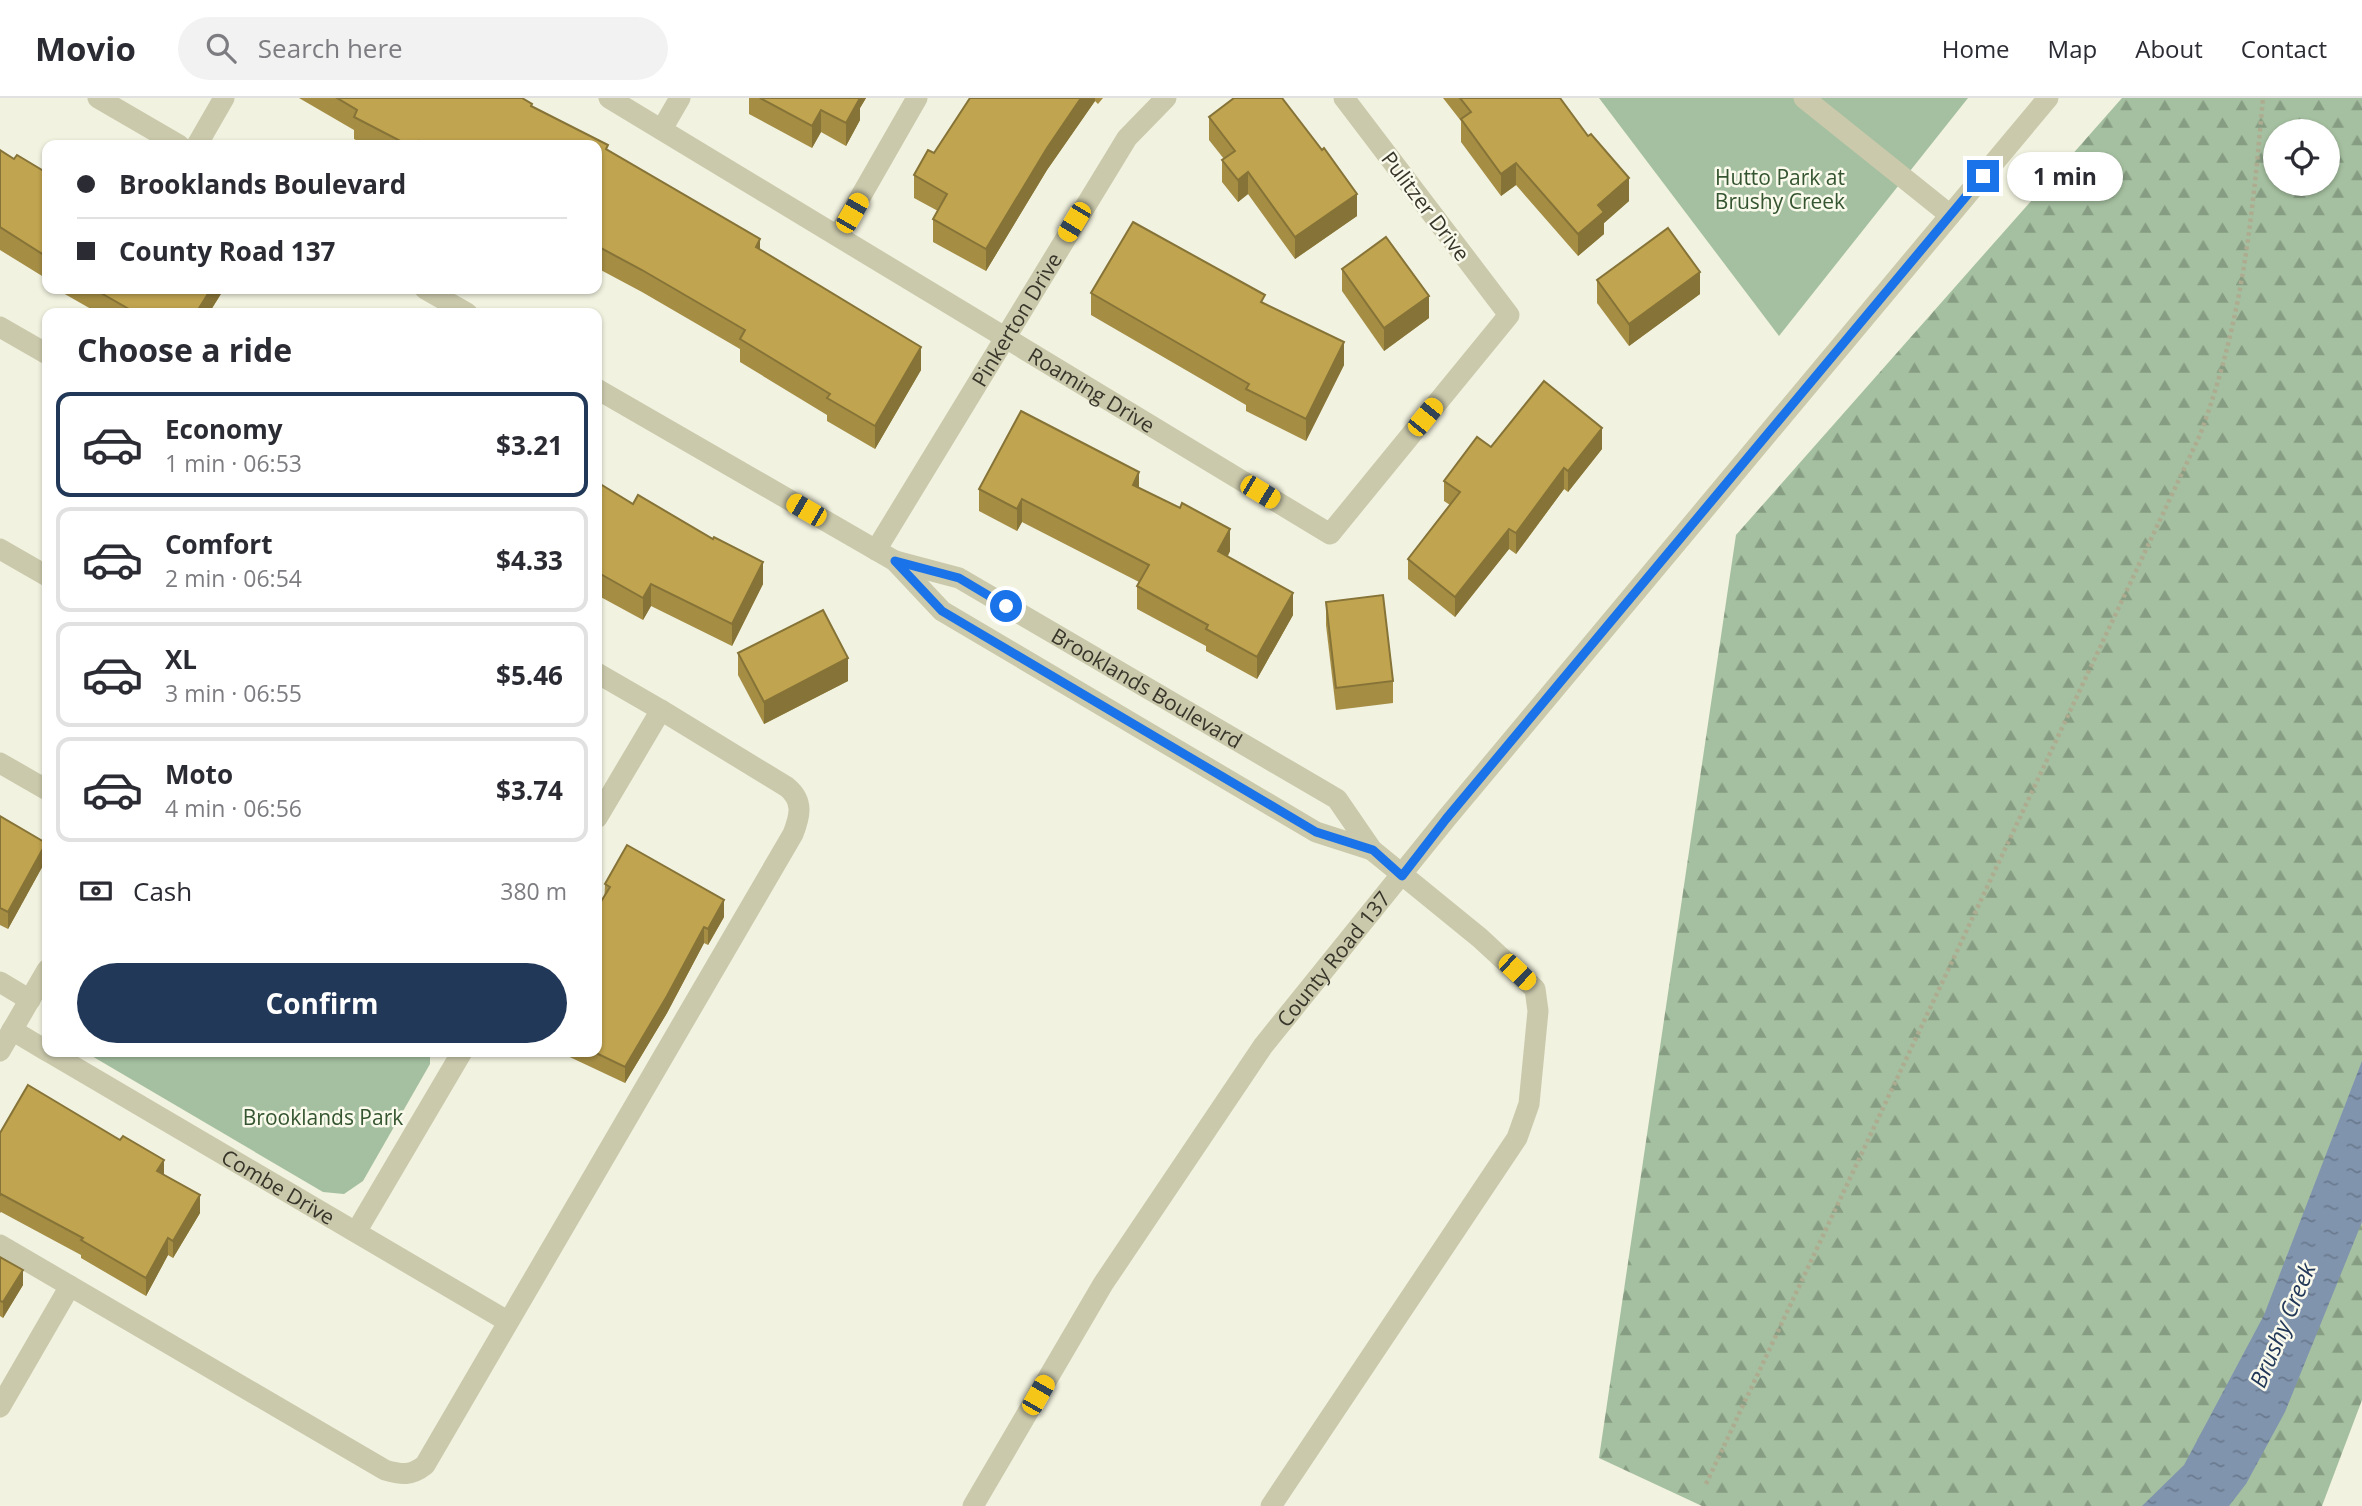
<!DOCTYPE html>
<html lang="en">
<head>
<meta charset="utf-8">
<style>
  :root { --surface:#fff; --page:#f2f2f3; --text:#2b2b33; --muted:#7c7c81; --line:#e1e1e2; --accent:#223858 }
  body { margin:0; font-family:"Open Sans",sans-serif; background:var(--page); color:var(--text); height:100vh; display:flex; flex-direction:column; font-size:26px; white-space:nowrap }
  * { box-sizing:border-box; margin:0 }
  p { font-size:23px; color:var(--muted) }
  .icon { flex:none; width:38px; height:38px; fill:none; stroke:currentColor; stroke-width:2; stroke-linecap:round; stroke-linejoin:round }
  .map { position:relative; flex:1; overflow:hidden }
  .drawer { position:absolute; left:42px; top:210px; width:560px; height:749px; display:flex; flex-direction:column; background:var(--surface); border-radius:14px; box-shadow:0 2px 5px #0004 }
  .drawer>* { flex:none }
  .hud { position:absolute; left:42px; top:42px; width:560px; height:154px; border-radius:14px; box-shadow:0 2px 5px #0004; display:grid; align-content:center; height:154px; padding:0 35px; background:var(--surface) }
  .controls { position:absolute; left:2263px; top:21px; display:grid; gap:14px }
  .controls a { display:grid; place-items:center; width:77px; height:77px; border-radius:50%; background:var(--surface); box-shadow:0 2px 5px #0004; font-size:35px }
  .end { position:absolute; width:32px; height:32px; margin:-16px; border:9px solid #1a73e8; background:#fff; box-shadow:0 0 0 4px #fff }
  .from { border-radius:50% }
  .bubble { position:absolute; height:49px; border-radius:24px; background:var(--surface); box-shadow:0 2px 5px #0004; font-size:23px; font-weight:700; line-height:49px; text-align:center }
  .car { position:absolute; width:21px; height:42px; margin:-21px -10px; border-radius:9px; box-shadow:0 0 5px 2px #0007; background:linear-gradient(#f5c518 24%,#345 0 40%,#f5c518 0 76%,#345 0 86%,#f5c518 0) }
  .hud b { display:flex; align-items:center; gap:24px; height:66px; font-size:26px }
  .hud b+b { border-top:2px solid var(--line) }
  .hud i { width:18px; height:18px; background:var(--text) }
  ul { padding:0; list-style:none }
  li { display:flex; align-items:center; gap:21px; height:105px; margin:0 14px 10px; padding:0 21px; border:4px solid var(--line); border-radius:14px }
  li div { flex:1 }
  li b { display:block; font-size:26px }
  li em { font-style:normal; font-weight:700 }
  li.current { border-color:var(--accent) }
  li>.icon { width:63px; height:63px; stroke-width:1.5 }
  h2 { padding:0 35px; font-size:32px; line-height:84px }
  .pay { display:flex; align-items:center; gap:18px; height:77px; padding:0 35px; font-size:26px }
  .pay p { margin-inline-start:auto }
  .primary-button { display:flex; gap:14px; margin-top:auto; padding:14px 35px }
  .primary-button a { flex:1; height:80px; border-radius:42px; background:var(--accent); color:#fff; font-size:28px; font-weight:700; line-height:80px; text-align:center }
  header { display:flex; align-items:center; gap:42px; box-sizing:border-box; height:98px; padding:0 35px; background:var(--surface); border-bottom:2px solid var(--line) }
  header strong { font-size:33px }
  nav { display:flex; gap:38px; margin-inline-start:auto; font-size:24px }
  .search { width:490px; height:63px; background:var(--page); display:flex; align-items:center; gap:18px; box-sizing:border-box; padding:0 24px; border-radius:38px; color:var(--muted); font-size:26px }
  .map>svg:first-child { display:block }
  .forest { fill:url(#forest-firs); fill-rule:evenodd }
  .green { fill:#a5c0a0 }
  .water { fill:url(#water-ripples) }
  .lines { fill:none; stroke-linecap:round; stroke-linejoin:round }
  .path { stroke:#aeac90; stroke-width:4.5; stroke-dasharray:3.5 3.5; stroke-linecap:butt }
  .minor { stroke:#cac9ac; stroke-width:21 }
  .wall { fill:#a58d44 }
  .shaded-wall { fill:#867337 }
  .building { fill:#c0a44f; stroke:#867337; stroke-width:2 }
  .route { stroke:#1a73e8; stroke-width:9 }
  .labels { text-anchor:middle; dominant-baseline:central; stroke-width:5; stroke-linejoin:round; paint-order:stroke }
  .park-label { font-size:21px; fill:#34552f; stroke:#f9f9ec }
  .street-label { font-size:21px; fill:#38362a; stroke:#f9f9ec }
  .water-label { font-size:23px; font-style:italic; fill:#223858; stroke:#f9f9ec }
</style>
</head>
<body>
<header>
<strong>Movio</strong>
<div class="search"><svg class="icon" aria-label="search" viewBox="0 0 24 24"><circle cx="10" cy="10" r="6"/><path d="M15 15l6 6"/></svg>Search here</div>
<nav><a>Home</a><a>Map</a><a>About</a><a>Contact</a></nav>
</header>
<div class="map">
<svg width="2362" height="1408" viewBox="0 0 2362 1408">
  <defs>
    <pattern id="forest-firs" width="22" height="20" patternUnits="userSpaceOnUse" patternTransform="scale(1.75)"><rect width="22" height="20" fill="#a5c0a0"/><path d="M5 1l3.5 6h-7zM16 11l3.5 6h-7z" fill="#879d83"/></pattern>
    <pattern id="water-ripples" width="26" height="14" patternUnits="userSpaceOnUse" patternTransform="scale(1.75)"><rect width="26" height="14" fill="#8094ae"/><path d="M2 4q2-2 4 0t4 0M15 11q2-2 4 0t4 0" fill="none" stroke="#6a7a8e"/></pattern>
  </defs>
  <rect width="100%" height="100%" fill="#f1f2df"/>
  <!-- forest -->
  <path class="forest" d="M2122,0H2362V1302L2322,1408H1702L1599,1360L1736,437ZM2275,33H2328V86H2275Z"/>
  <!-- green -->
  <g class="green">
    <path d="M1599,0H1968L1779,238Z"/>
    <path d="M85,954H430V966L363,1083L344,1096L323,1094Z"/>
  </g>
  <!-- water -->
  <path class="water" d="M2362,963V1124L2285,1314L2246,1386L2229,1408H2142L2184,1367L2264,1217Z"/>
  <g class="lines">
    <!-- path -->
    <path class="path" d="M1706,1386L2200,337C2243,221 2252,122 2263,0"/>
    <!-- minor -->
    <g class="minor">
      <path d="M98,0L179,47"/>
      <path id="s1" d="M609,0L1330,436L1509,217L1344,0"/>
      <path d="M1804,0L1950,117"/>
      <path d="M662,31L680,0"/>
      <path d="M197,47L224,0"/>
      <path d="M838,138L917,0"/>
      <path d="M425,191L467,215"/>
      <path d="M0,229L47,256"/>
      <path d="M597,291L895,463L942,513L1316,734L1372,752"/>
      <path d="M0,451L47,478"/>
      <path id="s2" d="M876,452L1127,40L1166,0"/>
      <path id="s3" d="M895,463L959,480L1337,701L1372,752L1480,840L1535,891L1538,913L1529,1006L1517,1040L1271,1408"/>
      <path d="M597,575L661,612L597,720"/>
      <path d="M0,665L47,692"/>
      <path d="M0,884L30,902"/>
      <path d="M12,932L47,953"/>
      <path d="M0,953L47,872"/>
      <path id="s4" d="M49,954L507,1223"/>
      <path d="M356,1134L462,954"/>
      <path d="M0,1147L385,1372C402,1377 411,1378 425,1367L793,736C800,718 804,703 787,689L661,612"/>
      <path d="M0,1309L70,1188"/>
      <path id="s5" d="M973,1408L1103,1186L1263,948L1446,721L2048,0"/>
    </g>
  </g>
  <!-- wall -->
  <g class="wall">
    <path d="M299,0H522L532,9L608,53L760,152L921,272L875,351L827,323V317L740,264V251L642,194L597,170V47H365L354,41V32Z"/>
    <path d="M749,0H866L860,10V22L846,48L821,34L812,50L749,16Z"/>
    <path d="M970,0H1103L1098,6L1095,3L1047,72L986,173L933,144V121L938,113L914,100V77L934,55Z"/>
    <path d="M1443,0H1560L1629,103L1604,125V136L1578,158L1516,87L1501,98L1461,44V23Z"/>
    <path d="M1209,19L1357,118L1295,161L1248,96L1238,104L1222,84V62L1224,61L1209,42Z"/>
    <path d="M0,52L14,61L47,75V181L0,152Z"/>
    <path d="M1342,171L1429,220L1384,253L1342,193Z"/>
    <path d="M1597,182L1700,196L1629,248L1597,205Z"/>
    <path d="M56,191H224L209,215H98Z"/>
    <path d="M1091,195L1265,206L1344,267L1306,343L1246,313V307L1091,217Z"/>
    <path d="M1491,349L1602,351L1568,394L1564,391L1516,456L1509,451L1455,519L1408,481V461L1450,407L1444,403V383Z"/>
    <path d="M597,384L763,486L732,548L651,508L643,522L597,497Z"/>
    <path d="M1139,390L1230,453L1228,458L1293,517L1257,581L1206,553V548L1137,511V488L1139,484L1022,424L1017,433L979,413V391Z"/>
    <path d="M1326,504L1393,583V605L1336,612L1326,527Z"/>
    <path d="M738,555L848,583L764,626L738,577Z"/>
    <path d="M0,718L46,762L8,831L0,827Z"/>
    <path d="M605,786L724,819L708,847L704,845L667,915L625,985L559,954H597Z"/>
    <path d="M0,1035L164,1077L200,1115L173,1160L168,1157L146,1198L81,1160V1157L1,1114L0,1115Z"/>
    <path d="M0,1159L23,1187L3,1220L0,1218Z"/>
  </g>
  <!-- shaded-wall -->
  <g class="shaded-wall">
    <path d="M854,0H866L860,10V22L846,48V25Z"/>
    <path d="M1081,0H1095V3L1047,72L986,173V151L1047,50Z"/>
    <path d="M821,12V34L812,50V28Z"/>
    <path d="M1516,65V87L1501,98V76Z"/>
    <path d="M1248,74V96L1238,104V82Z"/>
    <path d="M1629,80V103L1604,125V136L1578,158V136L1598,107Z"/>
    <path d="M1357,96V118L1295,161V139Z"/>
    <path d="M760,141V164L756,149Z"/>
    <path d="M1700,174V196L1629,248V226Z"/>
    <path d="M211,191H224L209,215H196Z"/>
    <path d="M1429,198V220L1384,253V230Z"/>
    <path d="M1344,244V267L1306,343V321Z"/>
    <path d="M921,249V272L875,351V328Z"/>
    <path d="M1602,330V351L1568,394V373Z"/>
    <path d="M1564,370V391L1516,456V435Z"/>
    <path d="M1139,374V396L1133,387Z"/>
    <path d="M1022,401V424L1017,433V411Z"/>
    <path d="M1230,431V453L1218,475V453Z"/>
    <path d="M1509,431V451L1455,519V499Z"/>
    <path d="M763,464V486L732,548V526Z"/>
    <path d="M651,486V508L643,522V500Z"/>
    <path d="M1293,495V517L1257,581V559Z"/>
    <path d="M848,560V583L764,626V604Z"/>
    <path d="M46,745V762L8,831V814Z"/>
    <path d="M724,802V819L708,847V831Z"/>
    <path d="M704,829V845L667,915L625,985V969Z"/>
    <path d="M164,1062V1080L157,1073Z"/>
    <path d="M200,1097V1115L173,1160V1143Z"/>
    <path d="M168,1140V1157L146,1198V1180Z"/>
    <path d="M23,1172V1187L3,1220V1204Z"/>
  </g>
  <!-- building -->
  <g class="building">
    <path d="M337,0H522L532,6L531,8L608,47L606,51L760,141L756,149L921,249L875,328L827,300L830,296L740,241L745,232L642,172L597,148V47H426L419,43L417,47H408L354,19L357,12Z"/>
    <path d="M760,0H860L846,25L821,12L812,28Z"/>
    <path d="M970,0H1081L1047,50L986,151L933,121L947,96L914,77L928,52L934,55Z"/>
    <path d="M1234,0H1282L1322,52L1324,50L1357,96L1295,139L1248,74L1238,82L1222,62L1235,53L1209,19Z"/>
    <path d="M1460,0H1560L1588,38L1591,36L1629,80L1598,107L1604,114L1578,136L1516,65L1501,76L1461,21L1471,14Z"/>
    <path d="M0,52L14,61L17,57L47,75V159L0,129Z"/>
    <path d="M1133,124L1265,197L1261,204L1344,244L1306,321L1246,291L1249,286L1091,195Z"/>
    <path d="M1668,130L1700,174L1629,226L1597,182Z"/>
    <path d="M1386,139L1429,198L1384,230L1342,171Z"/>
    <path d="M94,191H211L196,215H136Z"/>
    <path d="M1544,283L1602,330L1568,373L1564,370L1516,435L1509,431L1455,499L1408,461L1460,394L1444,383L1477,339L1491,349Z"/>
    <path d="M1021,313L1139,374L1133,387L1180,410L1182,405L1230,431L1218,453L1293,495L1257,559L1206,531L1208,527L1137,488L1149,467L1022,401L1017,411L979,391Z"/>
    <path d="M597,384L633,406L638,397L713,441L714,439L763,464L732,526L651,486L643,500L597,474Z"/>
    <path d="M1383,497L1393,583L1336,590L1326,504Z"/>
    <path d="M823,512L848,560L764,604L738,555Z"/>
    <path d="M0,718L46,745L8,814L0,810Z"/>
    <path d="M627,747L724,802L708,831L704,829L667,898L625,969L594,954H597V810L610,789L605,786Z"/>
    <path d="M28,987L120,1042L123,1038L164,1062L157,1073L200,1097L173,1143L168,1140L146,1180L81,1142L83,1140L1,1096L0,1097V1035Z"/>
    <path d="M0,1159L23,1172L3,1204L0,1203Z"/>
  </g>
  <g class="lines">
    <!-- route -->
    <path class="route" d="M1006,508L959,480L895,463L942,513L1316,734L1373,752L1402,778L1446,721L1983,78"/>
  </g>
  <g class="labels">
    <!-- park labels -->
    <g class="park-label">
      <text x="1780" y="79">Hutto Park at<tspan x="1780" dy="24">Brushy Creek</tspan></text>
      <text x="323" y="1019">Brooklands Park</text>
    </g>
    <!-- street labels -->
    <g class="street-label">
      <text transform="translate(1426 108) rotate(53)">Pulitzer Drive</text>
      <text stroke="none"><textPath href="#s2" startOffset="270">Pinkerton Drive</textPath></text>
      <text stroke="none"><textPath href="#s1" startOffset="564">Roaming Drive</textPath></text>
      <text stroke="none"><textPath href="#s3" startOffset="284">Brooklands Boulevard</textPath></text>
      <text stroke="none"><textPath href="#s5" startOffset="656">County Road 137</textPath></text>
      <text stroke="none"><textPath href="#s4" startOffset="266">Combe Drive</textPath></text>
    </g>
    <!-- water labels -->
    <g class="water-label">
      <text transform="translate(2282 1227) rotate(-67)">Brushy Creek</text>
    </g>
  </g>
</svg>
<div class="controls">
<a><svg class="icon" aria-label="locate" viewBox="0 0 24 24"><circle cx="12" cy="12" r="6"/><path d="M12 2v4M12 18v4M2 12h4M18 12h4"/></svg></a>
</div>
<i class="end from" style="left:1006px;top:508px"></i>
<i class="end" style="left:1983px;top:78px"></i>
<div class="bubble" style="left:2007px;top:54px;width:116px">1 min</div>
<i class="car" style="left:852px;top:115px;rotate:30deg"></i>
<i class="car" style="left:1074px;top:124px;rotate:211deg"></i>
<i class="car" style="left:1425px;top:319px;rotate:39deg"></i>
<i class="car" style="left:1260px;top:394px;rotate:121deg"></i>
<i class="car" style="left:806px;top:412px;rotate:300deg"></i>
<i class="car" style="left:1517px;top:874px;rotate:133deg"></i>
<i class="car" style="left:1038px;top:1297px;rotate:30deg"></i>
<div class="hud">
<b><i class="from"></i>Brooklands Boulevard</b>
<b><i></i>County Road 137</b>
</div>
<section class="drawer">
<h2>Choose a ride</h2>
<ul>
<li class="current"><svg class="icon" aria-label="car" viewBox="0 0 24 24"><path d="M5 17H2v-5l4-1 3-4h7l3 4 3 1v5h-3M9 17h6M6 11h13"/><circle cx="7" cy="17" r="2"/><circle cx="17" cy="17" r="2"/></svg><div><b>Economy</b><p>1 min · 06:53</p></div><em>$3.21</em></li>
<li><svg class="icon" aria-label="car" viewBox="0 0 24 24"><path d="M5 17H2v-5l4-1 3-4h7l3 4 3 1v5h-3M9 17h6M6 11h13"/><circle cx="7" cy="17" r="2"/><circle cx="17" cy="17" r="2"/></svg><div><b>Comfort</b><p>2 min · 06:54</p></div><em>$4.33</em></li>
<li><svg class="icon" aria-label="car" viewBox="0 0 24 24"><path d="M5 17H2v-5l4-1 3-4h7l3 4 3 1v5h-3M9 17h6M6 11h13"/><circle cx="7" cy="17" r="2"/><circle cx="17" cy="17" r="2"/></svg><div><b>XL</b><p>3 min · 06:55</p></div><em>$5.46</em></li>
<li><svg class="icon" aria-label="car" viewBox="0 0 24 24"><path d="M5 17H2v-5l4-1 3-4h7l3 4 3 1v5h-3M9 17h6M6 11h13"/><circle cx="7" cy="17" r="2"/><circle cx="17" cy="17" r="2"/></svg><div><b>Moto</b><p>4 min · 06:56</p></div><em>$3.74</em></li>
</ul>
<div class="pay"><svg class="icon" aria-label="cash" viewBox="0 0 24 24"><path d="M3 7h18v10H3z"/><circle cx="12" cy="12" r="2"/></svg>Cash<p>380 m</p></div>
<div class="primary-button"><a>Confirm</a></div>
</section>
</div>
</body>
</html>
